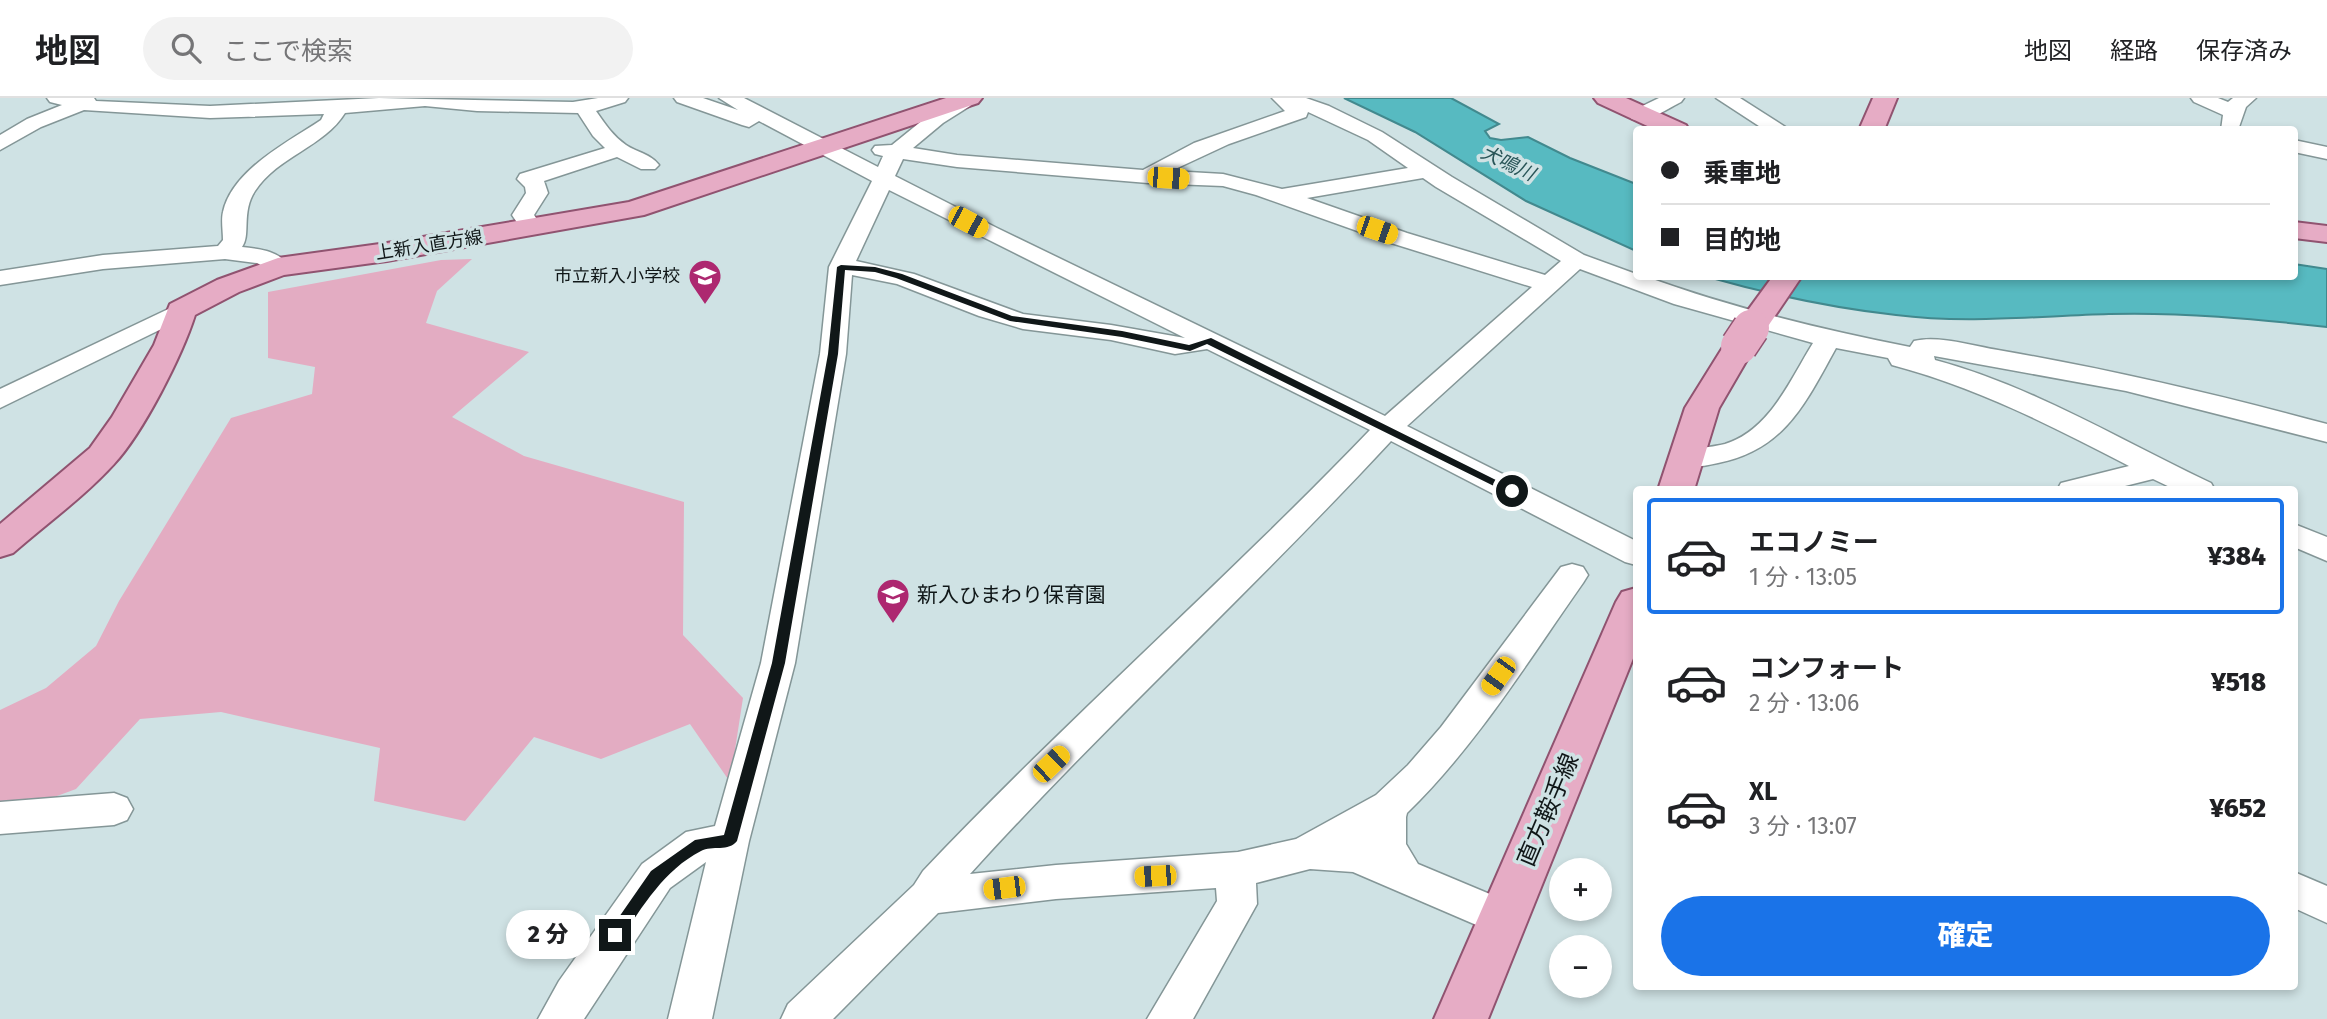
<!DOCTYPE html>
<html lang="ja">
<head>
<meta charset="utf-8">
<style>
  :root { --surface:#fff; --page:#f2f2f2; --text:#202124; --muted:#757577; --line:#e0e0e0; --accent:#1a73e8 }
  body { margin:0; font-family:"Fira Sans","Noto Sans JP",sans-serif; background:var(--page); color:var(--text); height:100vh; display:flex; flex-direction:column; font-size:26px; white-space:nowrap }
  * { box-sizing:border-box; margin:0 }
  p { font-size:23px; color:var(--muted) }
  .icon { flex:none; width:38px; height:38px; fill:none; stroke:currentColor; stroke-width:2; stroke-linecap:round; stroke-linejoin:round }
  .map { position:relative; flex:1; overflow:hidden }
  .drawer { position:absolute; left:1633px; top:388px; width:665px; height:504px; display:flex; flex-direction:column; background:var(--surface); border-radius:7px; box-shadow:0 4px 10px #0003 }
  .drawer>* { flex:none }
  .top-card { position:absolute; left:1633px; top:28px; width:665px; height:154px; border-radius:7px; box-shadow:0 4px 10px #0003; display:grid; align-content:center; height:154px; padding:0 28px; background:var(--surface) }
  .fabs { position:absolute; left:1549px; top:760px; display:grid; gap:14px }
  .fabs a { display:grid; place-items:center; width:63px; height:63px; border-radius:50%; background:var(--surface); box-shadow:0 4px 10px #0003; font-size:35px }
  .end { position:absolute; width:32px; height:32px; margin:-16px; border:9px solid #101718; background:#fff; box-shadow:0 0 0 4px #fff }
  .from { border-radius:50% }
  .bubble { position:absolute; height:49px; border-radius:24px; background:var(--surface); box-shadow:0 4px 10px #0003; font-size:23px; font-weight:800; line-height:49px; text-align:center }
  .car { position:absolute; width:21px; height:42px; margin:-21px -10px; border-radius:9px; box-shadow:0 0 5px 2px #0007; background:linear-gradient(#f5c518 24%,#345 0 40%,#f5c518 0 76%,#345 0 86%,#f5c518 0) }
  .top-card b { display:flex; align-items:center; gap:24px; height:66px; font-size:26px }
  .top-card b+b { border-top:2px solid var(--line) }
  .top-card i { width:18px; height:18px; background:var(--text) }
  ul { padding:12px 0 0; list-style:none }
  li { display:flex; align-items:center; gap:21px; height:116px; margin:0 14px 10px; padding:0 14px; border:4px solid transparent; border-radius:7px }
  li div { flex:1 }
  li b { display:block; font-size:26px }
  li em { font-style:normal; font-weight:800 }
  li.on { border-color:var(--accent) }
  li>.icon { width:63px; height:63px; stroke-width:1.5 }
  .action { display:flex; gap:14px; margin-top:auto; padding:14px 28px }
  .action a { flex:1; height:80px; border-radius:42px; background:var(--accent); color:#fff; font-size:28px; font-weight:800; line-height:80px; text-align:center }
  header { display:flex; align-items:center; gap:42px; box-sizing:border-box; height:98px; padding:0 35px; background:var(--surface); border-bottom:2px solid var(--line) }
  header strong { font-size:33px }
  nav { display:flex; gap:38px; margin-inline-start:auto; font-size:24px }
  .search { width:490px; height:63px; background:var(--page); display:flex; align-items:center; gap:18px; box-sizing:border-box; padding:0 24px; border-radius:38px; color:var(--muted); font-size:26px }
  .map>svg:first-child { display:block }
  .green { fill:#e3acc2 }
  .water { fill:#57bac1; stroke:#42898e; stroke-width:2 }
  .lines { fill:none; stroke-linecap:round; stroke-linejoin:round }
  .minor-casing { stroke:#849697; stroke-width:3 }
  .major-casing { stroke:#905370; stroke-width:4 }
  .minor { fill:#fff; fill-rule:evenodd }
  .major { fill:#e6acc5; fill-rule:evenodd }
  .major-bridge-casing { stroke:#905370; stroke-width:39; stroke-linecap:butt }
  .major-bridge { stroke:#e6acc5; stroke-width:36 }
  .route { fill:#101718 }
  .labels { text-anchor:middle; dominant-baseline:central; stroke-width:7; stroke-linejoin:round; paint-order:stroke }
  .far-street-label { font-size:18px; fill:#101718; stroke:#cfe2e4 }
  .far-poi-label { font-size:18px; fill:#101718; stroke:#cfe2e4; text-anchor:end }
  .far-water-label { font-size:19px; font-style:italic; fill:#295558; stroke:#cfe2e4 }
  .poi-label { font-size:21px; fill:#101718; stroke:#cfe2e4; text-anchor:start }
  .near-street-label { font-size:24px; fill:#101718; stroke:#cfe2e4 }
</style>
</head>
<body>
<header>
<strong>地図</strong>
<div class="search"><svg class="icon" aria-label="search" viewBox="0 0 24 24"><circle cx="10" cy="10" r="6"/><path d="M15 15l6 6"/></svg>ここで検索</div>
<nav><a>地図</a><a>経路</a><a>保存済み</a></nav>
</header>
<div class="map">
<svg width="2327" height="921" viewBox="0 0 2327 921">
  <rect width="100%" height="100%" fill="#cfe2e4"/>
  <!-- green -->
  <path class="green" d="M472,161L437,193L426,225L529,254L452,319L524,358L684,404L683,537L743,600L730,684L690,626L601,661L534,639L465,723L374,703L380,650L221,614L140,621L76,691L0,719V612L46,590L96,548L119,503L231,320L312,296L315,269L268,260V194L441,162Z"/>
  <!-- water -->
  <g class="water">
    <path d="M1344,0H1451L1499,26L1485,33L1490,40L1501,42L1528,39L1570,60L1636,86V153L1526,103L1415,34Z"/>
    <path d="M2294,166L2327,171V229C2255,221 2182,214 2109,216C2038,218 1966,226 1896,217C1833,210 1768,196 1708,179L2294,178Z"/>
  </g>
  <g class="lines">
    <defs>
      <g id="minor">
        <path d="M47,0H94L96,3L210,8L379,0L573,4L598,0H628L625,4L596,13C605,26 613,38 626,47C636,54 651,56 659,67L655,71H641L617,59L544,83L548,95L534,117L543,130L540,135H524L512,117L526,95L525,89L517,81L520,76L605,50L593,38L578,15L477,13L425,8L345,15C324,49 278,58 255,93C241,114 251,137 242,149C260,151 278,152 290,169L286,174L278,176L257,165L225,161L103,171L0,187V173L103,157L218,148L223,142C223,133 221,122 223,114C232,72 288,44 321,22L324,16L210,20L84,12L41,29L0,52V37L27,21L62,7L50,4Z"/>
        <path d="M674,0H703L738,12L719,0H744L878,69L883,58L875,56L872,52L875,48L892,47L929,17L956,0H970L973,4L970,8L943,25L913,50L957,57L1143,72L1194,45L1285,13L1272,0H1306L1329,8L1382,34L1452,79L1584,157L1636,176V178H1644C1732,210 1819,231 1910,249L1914,243C1939,237 1973,248 1998,252C2109,271 2219,297 2327,326V344L2126,293L1934,258L1935,262C2032,288 2120,342 2211,385L2215,392H2176L2153,381L2109,392H2057L2061,385L2129,368C2052,328 1976,289 1892,267L1888,260L1836,250C1806,304 1785,352 1718,365C1704,368 1690,371 1676,367L1672,361L1676,355C1692,350 1709,350 1725,346C1770,332 1790,282 1813,245L1674,206L1580,171L1407,328L1636,443V467L1625,464L1391,343C1254,491 1105,627 970,776L1056,767L1238,754L1296,741L1376,697L1408,667L1441,629L1561,469L1572,466L1583,469L1588,477L1583,485C1528,563 1476,648 1407,715L1406,719V746L1418,766L1516,807L1522,820L1516,833L1502,838L1353,774L1310,771L1256,785L1257,806L1193,921H1147L1217,803L1216,790L1056,801L938,815L833,921H781L788,906L914,787L923,773C1067,621 1225,483 1370,332L1207,251L1175,256L1111,242L1023,231L979,218L897,186L852,177L846,256L795,565L749,743L712,921H668L706,764L670,790L584,921H538L559,883L642,766L686,734L715,728L761,565L820,256L829,169L872,83L759,23L749,29L742,27L677,4ZM1308,14L1368,42L1408,70L1282,91L1223,76L1171,73L1229,46L1306,19ZM903,61L957,69L1148,85L1223,88L1256,97L1391,145L1532,189L1385,318L997,130L895,78ZM1423,80L1436,89L1561,163L1545,177L1407,135L1307,100ZM889,92L1185,240L1111,227L1023,216L914,176L856,163Z"/>
        <path d="M1659,0H1684L1681,4C1667,11 1648,25 1632,21L1629,17L1632,13Z"/>
        <path d="M1716,0H1740L1790,32H1765Z"/>
        <path d="M2191,0H2218L2228,4L2233,0H2256L2246,9L2239,29L2241,32H2221L2223,17L2194,4Z"/>
        <path d="M2294,42L2327,49V61L2294,54Z"/>
        <path d="M181,205L190,207L193,212L190,217L0,310V291Z"/>
        <path d="M2294,426L2327,439V463L2294,449Z"/>
        <path d="M114,695L127,700L133,711L127,722L114,727L0,736V704Z"/>
        <path d="M2294,774L2327,788V825L2294,810Z"/>
      </g>
      <g id="major">
        <path d="M946,0H982L978,5L644,117L387,163L284,177L239,194L195,217C182,258 143,335 114,366C84,399 46,426 13,455L0,459V426L90,350L112,319L154,247L170,206L217,182L278,160L387,145L629,104Z"/>
        <path d="M1594,0H1626L1686,27L1689,32H1656L1598,5Z"/>
        <path d="M1873,0H1897L1884,32H1859Z"/>
        <path d="M2294,124L2327,128V144L2294,140Z"/>
        <path d="M1773,178H1802L1762,237L1751,239L1740,237L1735,230Z"/>
        <path d="M1739,238L1750,241L1755,248L1719,310L1694,392H1658L1685,310L1728,241Z"/>
        <path d="M1636,490V553L1488,921H1434L1616,504L1622,494Z"/>
      </g>
    </defs>
    <!-- minor casing -->
    <use href="#minor" class="minor-casing"/>
    <!-- major casing -->
    <use href="#major" class="major-casing"/>
    <!-- minor -->
    <use href="#minor" class="minor"/>
    <!-- major -->
    <use href="#major" class="major"/>
    <defs>
      <path id="major-bridge" d="M1739,248L1751,230"/>
    </defs>
    <!-- major-bridge casing -->
    <use href="#major-bridge" class="major-bridge-casing"/>
    <!-- major-bridge -->
    <use href="#major-bridge" class="major-bridge"/>
  </g>
  <!-- route -->
  <path class="route" d="M841,167L875,169L902,176L1012,218L1122,233L1189,247L1211,240L1518,393L1508,395L1207,246L1190,253L1122,239L1010,223L896,180L875,174L845,172L838,256L785,565L737,743C729,754 712,747 701,753C664,772 643,808 620,842L615,844L610,842L607,837L610,832L651,773L695,742L724,737L772,565L828,256L837,169Z"/>
  <!-- icons -->
  <defs>
    <symbol id="school-pin" viewBox="-11 -11 22 30"><path d="M0 17L-7.5 6A9.5 9.5 0 1 1 7.5 6Z" fill="#ad2870" stroke="#cfe2e4"/><path d="M0-5L7-2L0 1L-7-2ZM-4 1L0 2.5L4 1V4Q0 6-4 4Z" fill="#fff"/></symbol>
  </defs>
  <g fill-rule="evenodd">
    <use href="#school-pin" x="686" y="159" width="38" height="52"/>
    <use href="#school-pin" x="874" y="478" width="38" height="52"/>
  </g>
  <g class="labels">
    <!-- far-street labels -->
    <g class="far-street-label">
      <text transform="translate(429 147) rotate(-9)">上新入直方線</text>
    </g>
    <!-- far-poi labels -->
    <g class="far-poi-label">
      <text x="680" y="178">市立新入小学校</text>
    </g>
    <!-- far-water labels -->
    <g class="far-water-label">
      <text transform="translate(1508 65) rotate(25)">犬鳴川</text>
    </g>
    <!-- poi labels -->
    <g class="poi-label">
      <text x="917" y="497">新入ひまわり保育園</text>
    </g>
    <!-- near-street labels -->
    <g class="near-street-label">
      <text transform="translate(1548 712) rotate(-67)">直方鞍手線</text>
    </g>
  </g>
</svg>
<div class="fabs">
<a>+</a>
<a>−</a>
</div>
<i class="end from" style="left:1512px;top:393px"></i>
<i class="end" style="left:615px;top:837px"></i>
<div class="bubble" style="left:506px;top:812px;width:84px">2 分</div>
<i class="car" style="left:1168px;top:80px;rotate:94deg"></i>
<i class="car" style="left:968px;top:124px;rotate:118deg"></i>
<i class="car" style="left:1377px;top:132px;rotate:109deg"></i>
<i class="car" style="left:1498px;top:578px;rotate:216deg"></i>
<i class="car" style="left:1051px;top:666px;rotate:46deg"></i>
<i class="car" style="left:1155px;top:778px;rotate:267deg"></i>
<i class="car" style="left:1004px;top:790px;rotate:263deg"></i>
<div class="top-card">
<b><i class="from"></i>乗車地</b>
<b><i></i>目的地</b>
</div>
<section class="drawer">
<ul>
<li class="on"><svg class="icon" aria-label="car" viewBox="0 0 24 24"><path d="M5 17H2v-5l4-1 3-4h7l3 4 3 1v5h-3M9 17h6M6 11h13"/><circle cx="7" cy="17" r="2"/><circle cx="17" cy="17" r="2"/></svg><div><b>エコノミー</b><p>1 分 · 13:05</p></div><em>¥384</em></li>
<li><svg class="icon" aria-label="car" viewBox="0 0 24 24"><path d="M5 17H2v-5l4-1 3-4h7l3 4 3 1v5h-3M9 17h6M6 11h13"/><circle cx="7" cy="17" r="2"/><circle cx="17" cy="17" r="2"/></svg><div><b>コンフォート</b><p>2 分 · 13:06</p></div><em>¥518</em></li>
<li><svg class="icon" aria-label="car" viewBox="0 0 24 24"><path d="M5 17H2v-5l4-1 3-4h7l3 4 3 1v5h-3M9 17h6M6 11h13"/><circle cx="7" cy="17" r="2"/><circle cx="17" cy="17" r="2"/></svg><div><b>XL</b><p>3 分 · 13:07</p></div><em>¥652</em></li>
</ul>
<div class="action"><a>確定</a></div>
</section>
</div>
</body>
</html>
